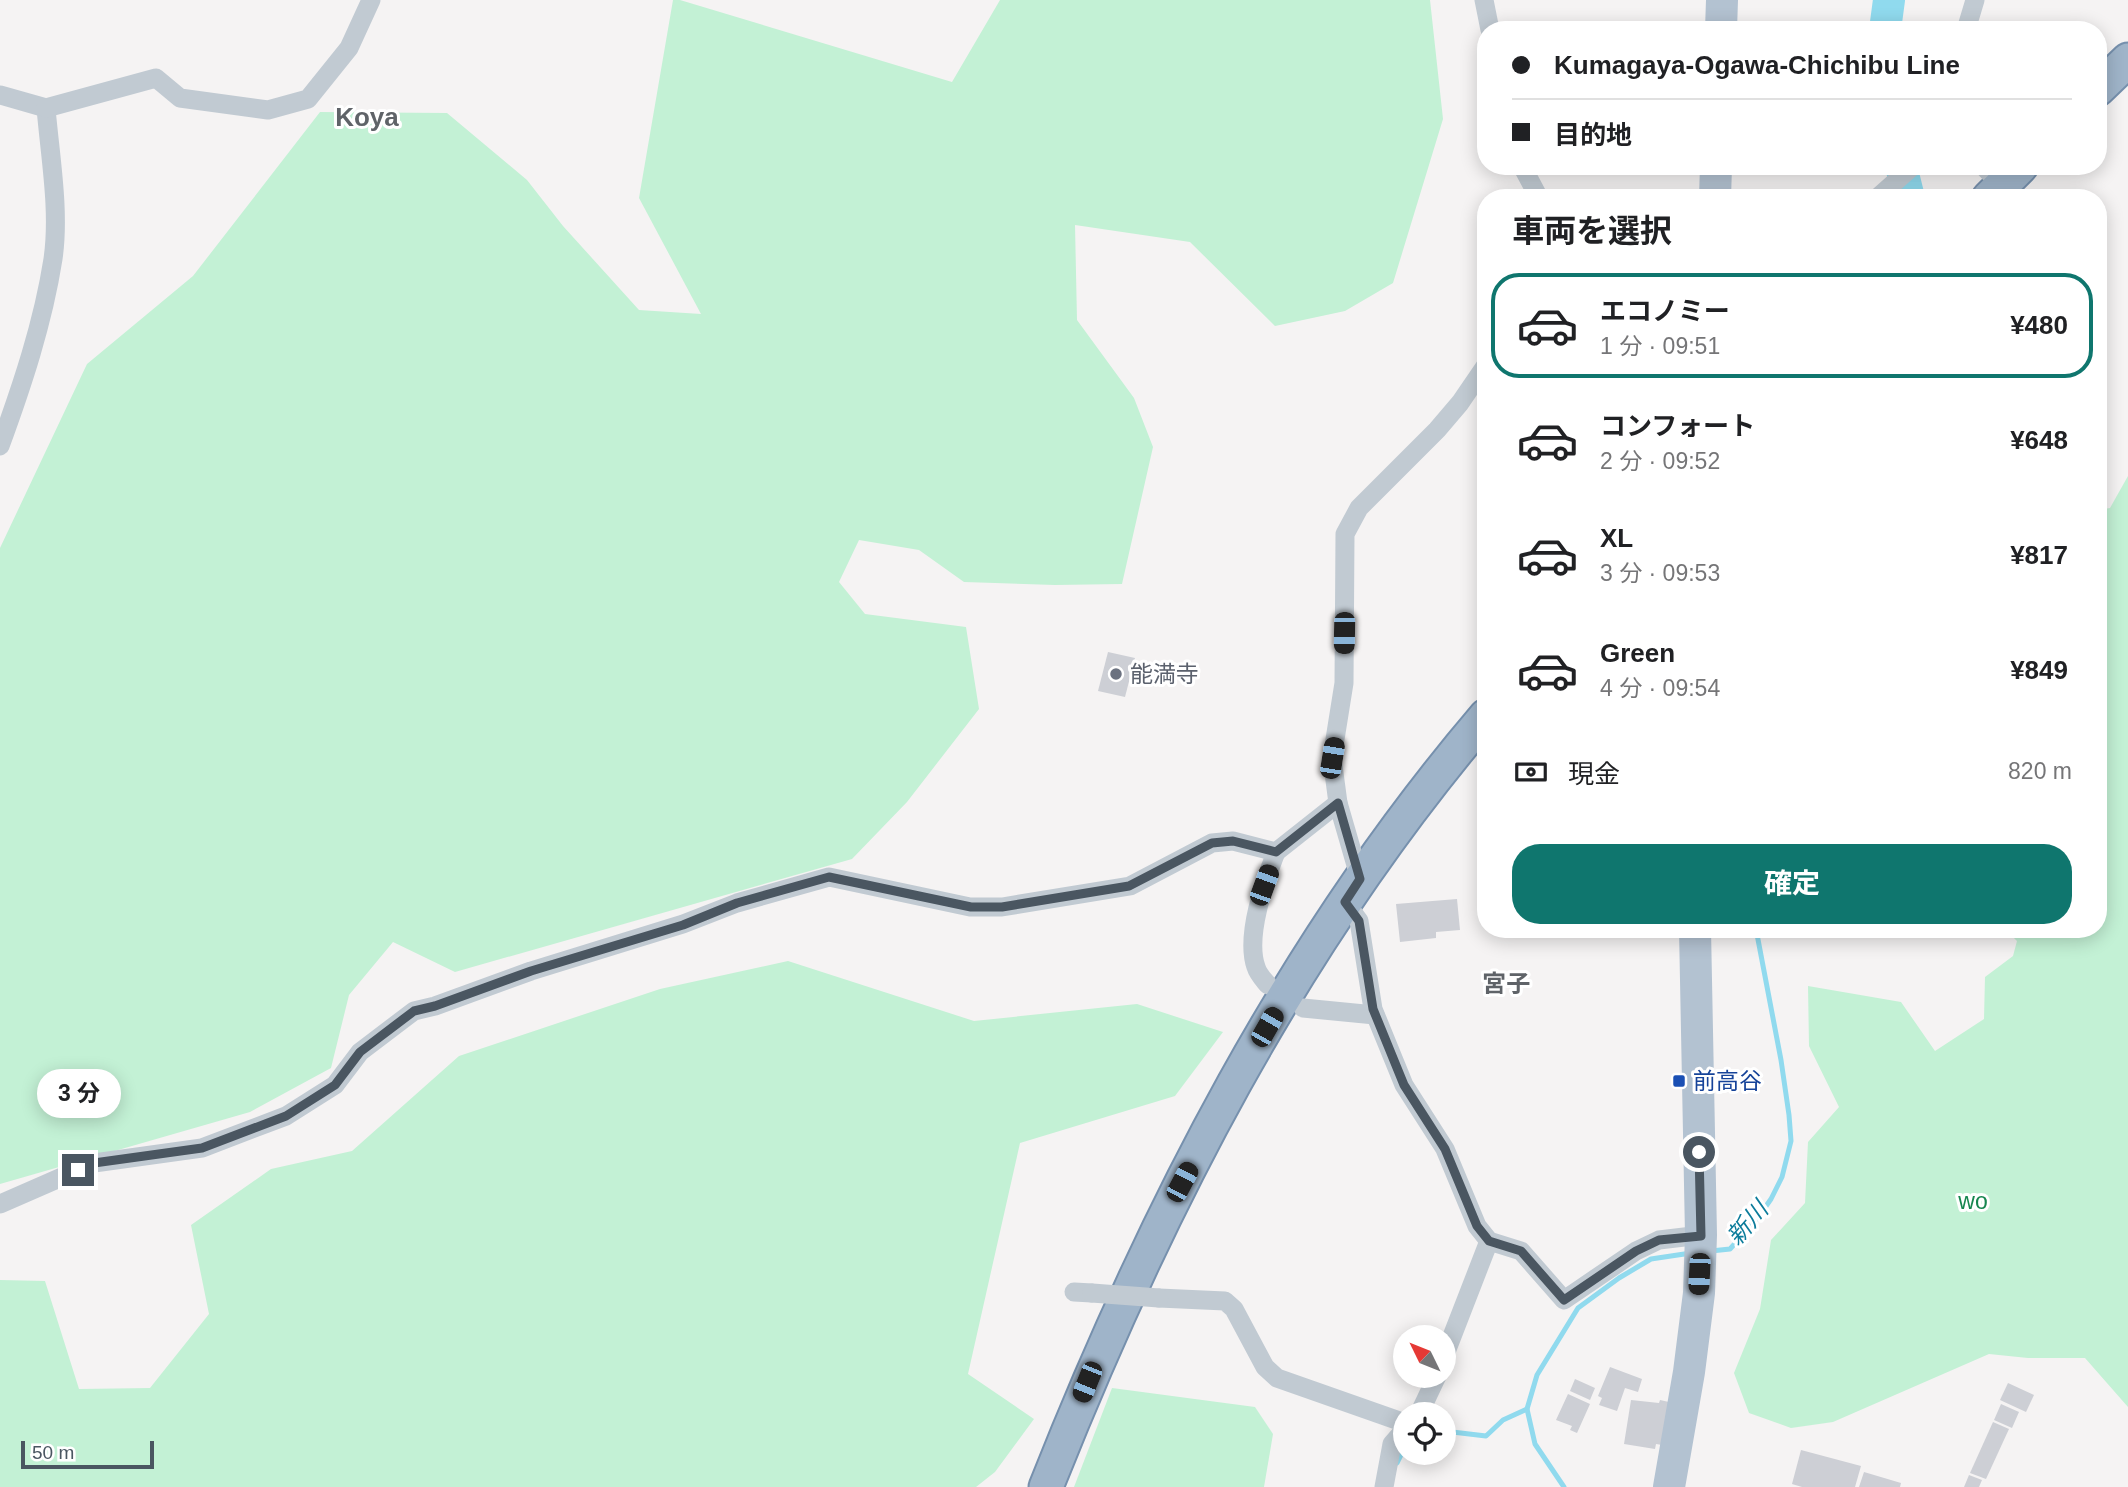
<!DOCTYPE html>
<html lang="ja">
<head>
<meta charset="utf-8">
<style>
  :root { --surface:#fff; --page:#f2f2f2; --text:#202124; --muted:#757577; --line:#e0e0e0; --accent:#0f766e }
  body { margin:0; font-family:Arial,"Noto Sans JP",sans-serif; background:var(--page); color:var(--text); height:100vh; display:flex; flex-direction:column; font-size:26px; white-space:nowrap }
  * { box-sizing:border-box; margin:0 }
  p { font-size:23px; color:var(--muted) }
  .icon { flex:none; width:38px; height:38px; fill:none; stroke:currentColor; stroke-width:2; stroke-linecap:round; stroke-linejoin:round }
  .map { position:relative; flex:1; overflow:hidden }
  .side { position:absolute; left:1477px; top:189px; width:630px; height:749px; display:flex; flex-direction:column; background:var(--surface); border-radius:28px; box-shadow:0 4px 18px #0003 }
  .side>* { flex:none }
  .top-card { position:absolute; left:1477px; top:21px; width:630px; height:154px; border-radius:28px; box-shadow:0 4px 18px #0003; display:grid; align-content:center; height:154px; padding:0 35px; background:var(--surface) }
  .needle { width:46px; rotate:313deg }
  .buttons { position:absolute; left:1393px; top:1325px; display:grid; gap:14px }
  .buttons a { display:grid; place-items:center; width:63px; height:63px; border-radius:50%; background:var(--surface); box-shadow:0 4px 18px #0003; font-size:35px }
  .scale { position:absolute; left:21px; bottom:18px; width:133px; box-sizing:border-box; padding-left:7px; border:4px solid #4a5661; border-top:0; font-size:19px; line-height:24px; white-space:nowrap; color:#4a5661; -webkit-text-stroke:5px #fff; paint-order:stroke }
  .end { position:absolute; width:32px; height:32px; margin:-16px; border:9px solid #4a5661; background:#fff; box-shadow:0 0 0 4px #fff }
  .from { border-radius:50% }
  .bubble { position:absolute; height:49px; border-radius:24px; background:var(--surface); box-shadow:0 4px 18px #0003; font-size:23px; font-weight:700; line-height:49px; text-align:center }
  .car { position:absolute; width:21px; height:42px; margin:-21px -10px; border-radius:9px; box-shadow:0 0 5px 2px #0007; background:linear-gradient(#222 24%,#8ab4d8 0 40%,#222 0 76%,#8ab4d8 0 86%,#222 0) }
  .top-card b { display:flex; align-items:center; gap:24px; height:66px; font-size:26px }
  .top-card b+b { border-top:2px solid var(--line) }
  .top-card i { width:18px; height:18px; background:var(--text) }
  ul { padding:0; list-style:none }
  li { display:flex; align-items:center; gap:21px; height:105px; margin:0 14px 10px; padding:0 21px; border:4px solid transparent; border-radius:28px }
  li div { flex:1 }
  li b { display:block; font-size:26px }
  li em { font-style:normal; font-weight:700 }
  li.current { border-color:var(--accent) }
  li>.icon { width:63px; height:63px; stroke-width:1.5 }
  h2 { padding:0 35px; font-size:32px; line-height:84px }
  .pay { display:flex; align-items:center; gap:18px; height:77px; padding:0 35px; font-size:26px }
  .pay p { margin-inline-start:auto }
  .action { display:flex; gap:14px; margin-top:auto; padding:14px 35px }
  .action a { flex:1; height:80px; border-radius:28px; background:var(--accent); color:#fff; font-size:28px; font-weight:700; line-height:80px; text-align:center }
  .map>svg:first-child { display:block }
  .green { fill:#c3f1d5 }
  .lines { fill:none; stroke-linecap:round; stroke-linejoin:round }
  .stream { stroke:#90daee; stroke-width:5 }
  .river { stroke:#90daee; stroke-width:32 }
  .building { fill:#cdcfd5 }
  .trunk-casing { stroke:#7690ad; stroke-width:37 }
  .minor { stroke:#c1cad2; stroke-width:19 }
  .primary { stroke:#b3c2d1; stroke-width:32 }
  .trunk { stroke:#9fb4c9; stroke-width:33 }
  .minor-bridge { stroke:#c1cad2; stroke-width:19 }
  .route { stroke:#4a5661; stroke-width:9 }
  .worship-dot { fill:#6b7280; stroke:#fff; stroke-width:2.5 }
  .transit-dot { fill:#1a4fb4; stroke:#fff; stroke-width:2.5 }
  .labels { text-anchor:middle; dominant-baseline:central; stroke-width:6; stroke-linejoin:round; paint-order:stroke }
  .worship-label { font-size:23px; fill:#5b616d; stroke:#fff; text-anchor:start }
  .transit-label { font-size:23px; fill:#164399; stroke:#fff; text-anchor:start }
  .park-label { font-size:23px; fill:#17864f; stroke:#fff }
  .neighbourhood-label { font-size:24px; font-weight:bold; fill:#5f6368; stroke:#fff }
  .water-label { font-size:24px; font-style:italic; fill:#0c7c9b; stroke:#fff }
  .quarter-label { font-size:26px; font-weight:bold; fill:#5f6368; stroke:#fff }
</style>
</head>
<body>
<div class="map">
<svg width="2128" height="1487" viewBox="0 0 2128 1487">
  <rect width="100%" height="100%" fill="#f5f3f3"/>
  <!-- green -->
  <g class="green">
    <path d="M673,0H680L952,82L1000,0H1430L1443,119L1393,283L1345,311L1275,326L1190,242L1075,225L1077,320L1134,398L1153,447L1122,584L1055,585L964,582L919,550L859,540L839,582L865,614L966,627L979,709L907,802L852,859L455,972L393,942L349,995L331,1068L250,1112L0,1184V548L87,364L193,276L320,112L447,113L527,180L563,226L639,310L701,314L639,198Z"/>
    <path d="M2128,476V1407L2085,1358H2028L1989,1354L1833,1422L1791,1428L1749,1413L1734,1373L1760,1309L1771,1240L1805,1203L1808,1142L1839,1107L1809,1046L1808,986L1901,1002L1935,1051L1984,1019L1985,977L2013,956L2017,941L2005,929H2098V510L2110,508Z"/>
    <path d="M788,961L974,1021L1137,1004L1223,1032L1175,1096L1020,1143L968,1374L1034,1419L995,1472L976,1487H0V1280L45,1281L79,1389L150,1388L209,1314L191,1225L271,1169L352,1151L459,1056L660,989Z"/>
    <path d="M1112,1388L1255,1407L1273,1434L1264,1487H1074Z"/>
  </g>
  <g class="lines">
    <!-- stream -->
    <g class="stream">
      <path d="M1711,1251L1730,1249L1757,1219L1771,1199L1782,1177L1791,1141L1789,1115L1781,1060L1756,929"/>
      <path d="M1444,1431L1486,1436L1503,1420L1527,1409"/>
      <path d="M1397,1463L1405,1447"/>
      <path d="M1564,1487L1535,1444L1527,1409L1537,1375L1578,1308L1619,1278L1651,1259L1691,1253"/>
    </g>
    <!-- river -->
    <g class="river">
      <path d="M1885,30L1889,0"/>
      <path d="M1901,166L1909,198"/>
    </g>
  </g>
  <!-- building -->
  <g class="building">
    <path d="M1108,652L1135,658L1125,697L1098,691Z"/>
    <path d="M1457,899L1460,930L1436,932V938L1400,942L1396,904Z"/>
    <path d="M1610,1367L1642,1379L1638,1392L1625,1388L1617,1411L1599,1405L1602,1398L1598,1396Z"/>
    <path d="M1575,1379L1595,1388L1590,1400L1570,1391Z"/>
    <path d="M2008,1383L2034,1395L2026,1412L2000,1400Z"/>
    <path d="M1568,1394L1590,1404L1577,1433L1570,1430L1572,1426L1556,1420Z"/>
    <path d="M1631,1400L1659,1403L1660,1400L1669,1402L1662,1445L1656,1444L1655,1449L1624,1444Z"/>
    <path d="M2001,1404L2019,1412L2012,1428L1994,1420Z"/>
    <path d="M1993,1422L2009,1429L1986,1479L1970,1473Z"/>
    <path d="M1801,1450L1861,1466L1855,1487H1802L1792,1484Z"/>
    <path d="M1864,1472L1901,1483L1900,1487H1859Z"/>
    <path d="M1969,1475L1982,1480L1979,1487H1964Z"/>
  </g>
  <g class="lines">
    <defs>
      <g id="trunk">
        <path d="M2098,89L2128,60"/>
        <path d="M1989,198L2021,166"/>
        <path d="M1046,1487C1155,1212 1292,943 1486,716"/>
      </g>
    </defs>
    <!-- trunk casing -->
    <use href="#trunk" class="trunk-casing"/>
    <!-- minor -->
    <g class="minor">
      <path d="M1484,0L1490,30"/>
      <path d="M1966,30L1975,0"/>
      <path d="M0,95L46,108C50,156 60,211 53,259C43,323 22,386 0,446"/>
      <path d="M46,108L156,78L180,98L268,110L308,99L349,48L371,0"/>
      <path d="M1522,166L1539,198"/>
      <path d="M1983,166L2001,185"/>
      <path d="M1877,198L1913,166"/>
      <path d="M1360,879L1338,803L1332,758L1344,683L1345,534L1359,508L1437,430L1460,403L1486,365"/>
      <path d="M1345,902L1359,921L1373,1009L1404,1085L1445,1149L1477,1226L1489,1241L1521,1251L1564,1300L1636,1251L1659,1240L1701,1235"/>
      <path d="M1268,985C1263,979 1258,974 1256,967C1245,936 1265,881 1276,852"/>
      <path d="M1303,1008L1375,1015"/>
      <path d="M0,1204L94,1163L202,1148L286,1116L335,1085L360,1052L414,1011L435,1006L531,971L683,924L737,903L829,877L970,907H1002L1130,886L1212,843L1233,841L1276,852L1338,803"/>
      <path d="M1074,1292L1092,1293"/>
      <path d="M1159,1298L1225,1301L1234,1309L1265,1367L1277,1378L1405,1423"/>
      <path d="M1444,1357L1489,1241"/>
      <path d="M1419,1414L1437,1376"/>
      <path d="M1384,1487L1392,1444L1405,1429"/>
    </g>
    <!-- primary -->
    <g class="primary">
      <path d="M1721,30L1722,0"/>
      <path d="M1715,198L1716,166"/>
      <path d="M1669,1487L1689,1372L1699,1293L1701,1235L1695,929"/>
    </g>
    <!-- trunk -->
    <use href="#trunk" class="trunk"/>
    <!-- minor-bridge -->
    <path class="minor-bridge" d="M1092,1293L1159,1298"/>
  </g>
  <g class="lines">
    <!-- route -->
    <path class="route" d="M78,1170L94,1163L202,1148L286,1116L335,1085L360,1052L414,1011L435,1006L531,971L683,925L737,903L829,877L971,907H1002L1129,886L1212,843L1233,841L1276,852L1338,803L1360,879L1345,902L1359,921L1373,1009L1404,1085L1445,1149L1477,1226L1489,1241L1521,1251L1564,1300L1636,1251L1659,1240L1701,1236L1699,1152"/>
  </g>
  <!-- markers -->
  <circle class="worship-dot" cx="1116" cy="674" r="7"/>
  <rect class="transit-dot" x="1672" y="1074" width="14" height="14" rx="3.5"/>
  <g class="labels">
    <!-- worship labels -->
    <g class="worship-label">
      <text x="1130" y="674">能満寺</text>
    </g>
    <!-- transit labels -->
    <g class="transit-label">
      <text x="1693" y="1081">前高谷</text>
    </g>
    <!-- park labels -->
    <g class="park-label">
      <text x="1973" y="1201">wo</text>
    </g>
    <!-- neighbourhood labels -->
    <g class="neighbourhood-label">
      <text x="1506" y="983">宮子</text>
    </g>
    <!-- water labels -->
    <g class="water-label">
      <text transform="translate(1747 1223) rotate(-49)">新川</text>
    </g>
    <!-- quarter labels -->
    <g class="quarter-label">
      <text x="367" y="117">Koya</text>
    </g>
  </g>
</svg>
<div class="buttons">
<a><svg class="needle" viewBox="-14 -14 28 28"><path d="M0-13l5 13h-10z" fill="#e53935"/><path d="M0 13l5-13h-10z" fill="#757577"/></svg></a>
<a><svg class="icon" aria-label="locate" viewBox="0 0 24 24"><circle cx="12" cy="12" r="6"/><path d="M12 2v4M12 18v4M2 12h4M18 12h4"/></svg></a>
</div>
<div class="scale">50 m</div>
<i class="end from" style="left:1699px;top:1152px"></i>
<i class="end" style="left:78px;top:1170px"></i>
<div class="bubble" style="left:37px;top:1069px;width:84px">3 分</div>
<i class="car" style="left:1344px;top:633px;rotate:181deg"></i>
<i class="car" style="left:1332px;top:758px;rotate:9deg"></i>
<i class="car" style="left:1264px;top:885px;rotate:20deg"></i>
<i class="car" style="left:1267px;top:1027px;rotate:30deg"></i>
<i class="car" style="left:1182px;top:1182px;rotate:28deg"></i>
<i class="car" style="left:1699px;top:1274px;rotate:183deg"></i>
<i class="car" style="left:1087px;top:1382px;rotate:202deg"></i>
<div class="top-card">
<b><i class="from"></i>Kumagaya-Ogawa-Chichibu Line</b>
<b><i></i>目的地</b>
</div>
<section class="side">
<h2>車両を選択</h2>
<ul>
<li class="current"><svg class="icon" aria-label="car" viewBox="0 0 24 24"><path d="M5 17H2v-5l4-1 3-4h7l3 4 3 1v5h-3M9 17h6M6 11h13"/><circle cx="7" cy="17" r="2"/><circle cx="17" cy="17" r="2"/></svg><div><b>エコノミー</b><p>1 分 · 09:51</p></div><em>¥480</em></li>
<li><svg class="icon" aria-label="car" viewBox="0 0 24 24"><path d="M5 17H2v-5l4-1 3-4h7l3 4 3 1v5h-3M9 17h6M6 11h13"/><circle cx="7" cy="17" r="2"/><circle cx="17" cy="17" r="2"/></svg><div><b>コンフォート</b><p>2 分 · 09:52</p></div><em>¥648</em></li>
<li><svg class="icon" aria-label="car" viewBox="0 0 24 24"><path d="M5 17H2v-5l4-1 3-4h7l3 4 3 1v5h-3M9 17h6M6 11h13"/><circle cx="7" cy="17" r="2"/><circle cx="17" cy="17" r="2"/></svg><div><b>XL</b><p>3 分 · 09:53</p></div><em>¥817</em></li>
<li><svg class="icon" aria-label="car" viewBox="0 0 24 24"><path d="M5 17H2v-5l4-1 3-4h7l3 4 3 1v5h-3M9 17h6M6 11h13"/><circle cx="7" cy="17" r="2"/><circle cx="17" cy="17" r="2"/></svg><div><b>Green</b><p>4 分 · 09:54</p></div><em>¥849</em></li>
</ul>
<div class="pay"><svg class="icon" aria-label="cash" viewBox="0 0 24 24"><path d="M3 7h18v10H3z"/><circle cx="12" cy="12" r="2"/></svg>現金<p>820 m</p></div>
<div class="action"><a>確定</a></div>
</section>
</div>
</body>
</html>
